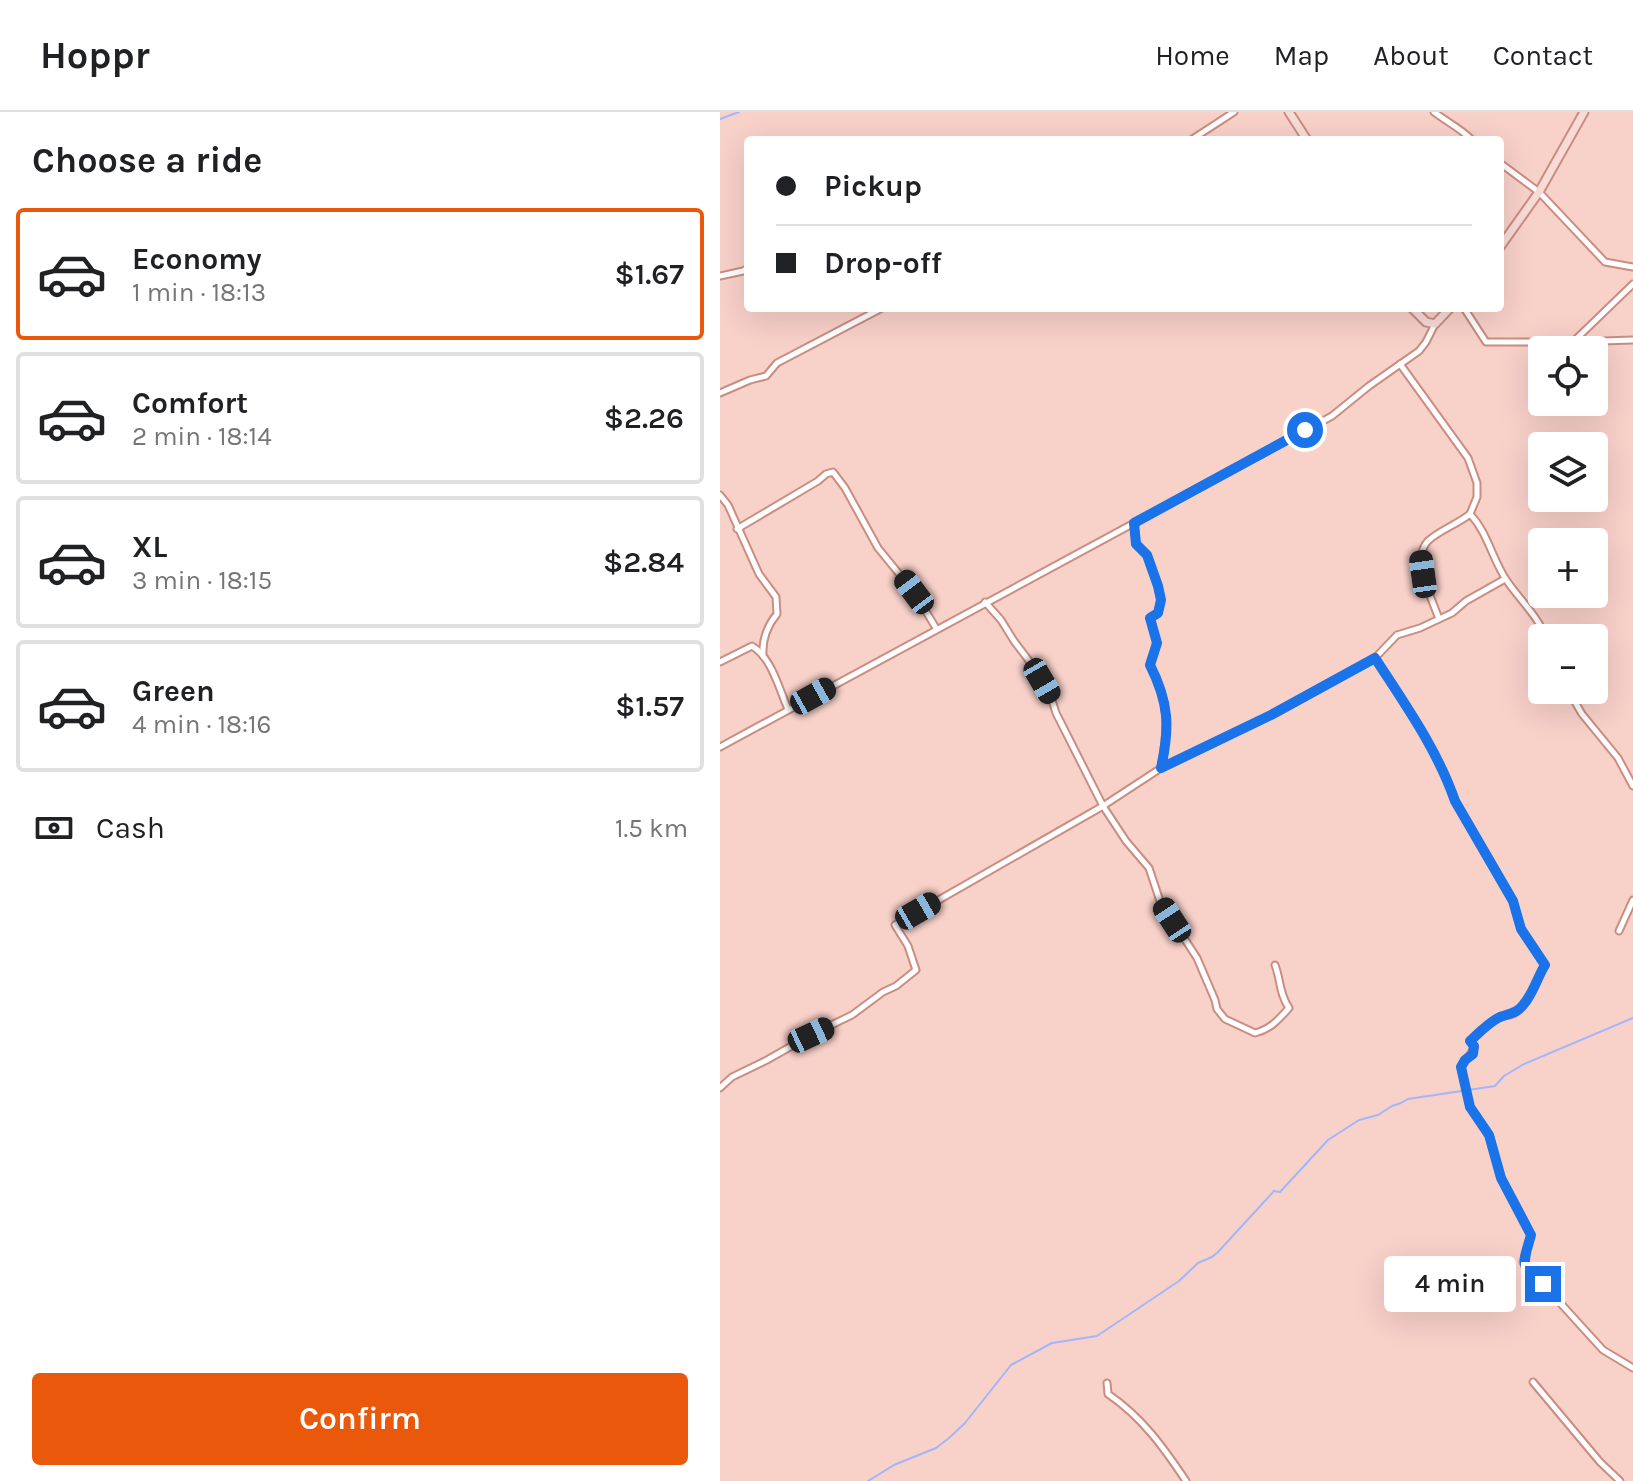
<!DOCTYPE html>
<html lang="en">
<head>
<meta charset="utf-8">
<style>
  :root { --surface:#fff; --page:#f6f6f6; --text:#202124; --muted:#757577; --line:#e0e0e0; --accent:#ea580c }
  body { margin:0; font-family:Karla,sans-serif; background:var(--page); color:var(--text); height:100vh; display:flex; flex-direction:column; font-size:30px; white-space:nowrap }
  * { box-sizing:border-box; margin:0 }
  p { font-size:26px; color:var(--muted) }
  .icon { flex:none; width:44px; height:44px; fill:none; stroke:currentColor; stroke-width:2; stroke-linecap:round; stroke-linejoin:round }
  .map { position:relative; flex:1; overflow:hidden }
  .sheet { display:flex; flex-direction:column; background:var(--surface); width:720px }
  .sheet>* { flex:none }
  .banner { position:absolute; left:24px; top:24px; width:760px; height:176px; border-radius:8px; box-shadow:0 8px 32px #0002; display:grid; align-content:center; height:176px; padding:0 32px; background:var(--surface) }
  .controls { position:absolute; left:808px; top:224px; display:grid; gap:16px }
  .controls a { display:grid; place-items:center; width:80px; height:80px; border-radius:8px; background:var(--surface); box-shadow:0 8px 32px #0002; font-size:40px }
  .end { position:absolute; width:36px; height:36px; margin:-18px; border:10px solid #1a73e8; background:#fff; box-shadow:0 0 0 4px #fff }
  .from { border-radius:50% }
  .bubble { position:absolute; height:56px; border-radius:8px; background:var(--surface); box-shadow:0 8px 32px #0002; font-size:26px; font-weight:600; line-height:56px; text-align:center }
  .car { position:absolute; width:24px; height:48px; margin:-24px -12px; border-radius:10px; box-shadow:0 0 6px 2px #0007; background:linear-gradient(#222 24%,#8ab4d8 0 40%,#222 0 76%,#8ab4d8 0 86%,#222 0) }
  .banner b { display:flex; align-items:center; gap:28px; height:76px; font-size:30px }
  .banner b+b { border-top:2px solid var(--line) }
  .banner i { width:20px; height:20px; background:var(--text) }
  ul { padding:0; list-style:none }
  li { display:flex; align-items:center; gap:24px; height:132px; margin:0 16px 12px; padding:0 16px; border:4px solid var(--line); border-radius:8px }
  li div { flex:1 }
  li b { display:block; font-size:30px }
  li em { font-style:normal; font-weight:600 }
  li.current { border-color:var(--accent) }
  li>.icon { width:72px; height:72px; stroke-width:1.5 }
  h2 { padding:0 32px; font-size:36px; line-height:96px }
  .pay { display:flex; align-items:center; gap:20px; height:88px; padding:0 32px; font-size:30px }
  .pay p { margin-inline-start:auto }
  .button { display:flex; gap:16px; margin-top:auto; padding:16px 32px }
  .button a { flex:1; height:92px; border-radius:8px; background:var(--accent); color:#fff; font-size:32px; font-weight:600; line-height:92px; text-align:center }
  header { display:flex; align-items:center; gap:48px; box-sizing:border-box; height:112px; padding:0 40px; background:var(--surface); border-bottom:2px solid var(--line) }
  header strong { font-size:38px }
  nav { display:flex; gap:44px; margin-inline-start:auto; font-size:28px }
  main { display:flex; flex:1; min-height:0 }
  .map>svg:first-child { display:block }
  .lines { fill:none; stroke-linecap:round; stroke-linejoin:round }
  .stream { stroke:#a2b6fb; stroke-width:2 }
  .street-casing { stroke:#c98d81; stroke-width:9 }
  .secondary-casing { stroke:#c98d81; stroke-width:11 }
  .street { stroke:#fff; stroke-width:5 }
  .secondary { stroke:#f9dbd6; stroke-width:7 }
  .route { stroke:#1a73e8; stroke-width:10 }
</style>
</head>
<body>
<header>
<strong>Hoppr</strong>
<nav><a>Home</a><a>Map</a><a>About</a><a>Contact</a></nav>
</header>
<main>
<section class="sheet">
<h2>Choose a ride</h2>
<ul>
<li class="current"><svg class="icon" aria-label="car" viewBox="0 0 24 24"><path d="M5 17H2v-5l4-1 3-4h7l3 4 3 1v5h-3M9 17h6M6 11h13"/><circle cx="7" cy="17" r="2"/><circle cx="17" cy="17" r="2"/></svg><div><b>Economy</b><p>1 min · 18:13</p></div><em>$1.67</em></li>
<li><svg class="icon" aria-label="car" viewBox="0 0 24 24"><path d="M5 17H2v-5l4-1 3-4h7l3 4 3 1v5h-3M9 17h6M6 11h13"/><circle cx="7" cy="17" r="2"/><circle cx="17" cy="17" r="2"/></svg><div><b>Comfort</b><p>2 min · 18:14</p></div><em>$2.26</em></li>
<li><svg class="icon" aria-label="car" viewBox="0 0 24 24"><path d="M5 17H2v-5l4-1 3-4h7l3 4 3 1v5h-3M9 17h6M6 11h13"/><circle cx="7" cy="17" r="2"/><circle cx="17" cy="17" r="2"/></svg><div><b>XL</b><p>3 min · 18:15</p></div><em>$2.84</em></li>
<li><svg class="icon" aria-label="car" viewBox="0 0 24 24"><path d="M5 17H2v-5l4-1 3-4h7l3 4 3 1v5h-3M9 17h6M6 11h13"/><circle cx="7" cy="17" r="2"/><circle cx="17" cy="17" r="2"/></svg><div><b>Green</b><p>4 min · 18:16</p></div><em>$1.57</em></li>
</ul>
<div class="pay"><svg class="icon" aria-label="cash" viewBox="0 0 24 24"><path d="M3 7h18v10H3z"/><circle cx="12" cy="12" r="2"/></svg>Cash<p>1.5 km</p></div>
<div class="button"><a>Confirm</a></div>
</section>
<div class="map">
<svg width="913" height="1369" viewBox="0 0 913 1369">
  <rect width="100%" height="100%" fill="#f8d1c9"/>
  <g class="lines">
    <!-- stream -->
    <g class="stream">
      <path d="M0,7L19,0"/>
      <path d="M148,1369L174,1353L216,1336L229,1326L245,1311L291,1253L332,1231L377,1224L459,1169L478,1151L492,1145L498,1140L554,1079L560,1080L608,1028L639,1008L658,1003L672,994L681,991L688,987L775,974L784,964L804,952L913,906"/>
    </g>
    <defs>
      <g id="street">
        <path d="M714,0C727,10 740,16 752,28"/>
        <path d="M471,28L514,0"/>
        <path d="M780,51L819,80L885,150L913,155"/>
        <path d="M0,164L23,159L28,156"/>
        <path d="M744,196L766,230H852L913,228"/>
        <path d="M853,230L913,172"/>
        <path d="M680,252L748,346L757,371V385L750,402C768,421 772,447 787,469C800,488 818,504 826,526"/>
        <path d="M0,281L30,268L46,264L57,251L162,196"/>
        <path d="M0,383L8,393L39,462L56,485L57,502C47,514 42,528 43,544"/>
        <path d="M414,411L416,432L427,443L438,474L441,488L438,501L430,506L437,531L430,553C449,589 449,615 441,655"/>
        <path d="M17,417L98,369L106,362L113,360L125,376L158,436L194,480L216,516"/>
        <path d="M265,490L281,508L294,529L313,554L331,585L336,601L383,694L406,729L429,756L440,789L477,846L495,888L497,897L505,907L535,921C551,917 559,907 569,896C559,881 561,869 555,853"/>
        <path d="M719,507C712,487 691,446 708,429C718,419 738,412 750,402"/>
        <path d="M655,546C684,591 718,637 735,689L793,789L801,817L825,853C816,868 810,894 793,902C789,904 784,903 780,905C769,910 759,921 750,929L754,934C752,943 746,946 741,955L750,995L769,1023L781,1066L811,1123L803,1150L807,1159L823,1172L883,1238L913,1256"/>
        <path d="M0,550L32,534C52,546 59,577 68,597"/>
        <path d="M848,578L862,602L898,646L913,674"/>
        <path d="M0,635L612,304L649,274L699,239L706,230L715,212"/>
        <path d="M899,819L913,788"/>
        <path d="M0,976L12,965L47,948L91,923L132,903L163,880L176,874L196,858L188,834L175,813L383,694L441,656L551,603L655,546L677,523L700,516L732,501L746,489L785,467"/>
        <path d="M813,1270L880,1350L900,1369"/>
        <path d="M387,1271L388,1282C422,1305 444,1336 466,1369"/>
      </g>
      <g id="secondary">
        <path d="M569,0L587,28"/>
        <path d="M780,135L819,80L864,0"/>
        <path d="M692,196L706,210L715,212L730,196"/>
      </g>
    </defs>
    <!-- street casing -->
    <use href="#street" class="street-casing"/>
    <!-- secondary casing -->
    <use href="#secondary" class="secondary-casing"/>
    <!-- street -->
    <use href="#street" class="street"/>
    <!-- secondary -->
    <use href="#secondary" class="secondary"/>
  </g>
  <g class="lines">
    <!-- route -->
    <path class="route" d="M585,318L414,411L416,432L427,443L438,474L441,488L438,501L430,506L437,531L430,553C449,591 450,615 441,656L551,603L655,546C684,591 717,637 735,689L793,789L801,817L825,853C817,866 813,882 803,893C796,902 790,901 780,905C769,910 759,921 750,929L754,934L753,942L745,948L741,955L750,995L769,1023L781,1066L811,1123C803,1152 799,1152 823,1172"/>
  </g>
</svg>
<div class="controls">
<a><svg class="icon" aria-label="locate" viewBox="0 0 24 24"><circle cx="12" cy="12" r="6"/><path d="M12 2v4M12 18v4M2 12h4M18 12h4"/></svg></a>
<a><svg class="icon" aria-label="layers" viewBox="0 0 24 24"><path d="M12 4l9 5-9 5-9-5zM3 14l9 5 9-5"/></svg></a>
<a>+</a>
<a>−</a>
</div>
<i class="end from" style="left:585px;top:318px"></i>
<i class="end" style="left:823px;top:1172px"></i>
<div class="bubble" style="left:664px;top:1144px;width:132px">4 min</div>
<i class="car" style="left:703px;top:462px;rotate:352deg"></i>
<i class="car" style="left:194px;top:480px;rotate:323deg"></i>
<i class="car" style="left:322px;top:569px;rotate:150deg"></i>
<i class="car" style="left:93px;top:584px;rotate:61deg"></i>
<i class="car" style="left:198px;top:799px;rotate:60deg"></i>
<i class="car" style="left:452px;top:808px;rotate:327deg"></i>
<i class="car" style="left:91px;top:923px;rotate:65deg"></i>
<div class="banner">
<b><i class="from"></i>Pickup</b>
<b><i></i>Drop-off</b>
</div>
</div>
</main>
</body>
</html>
